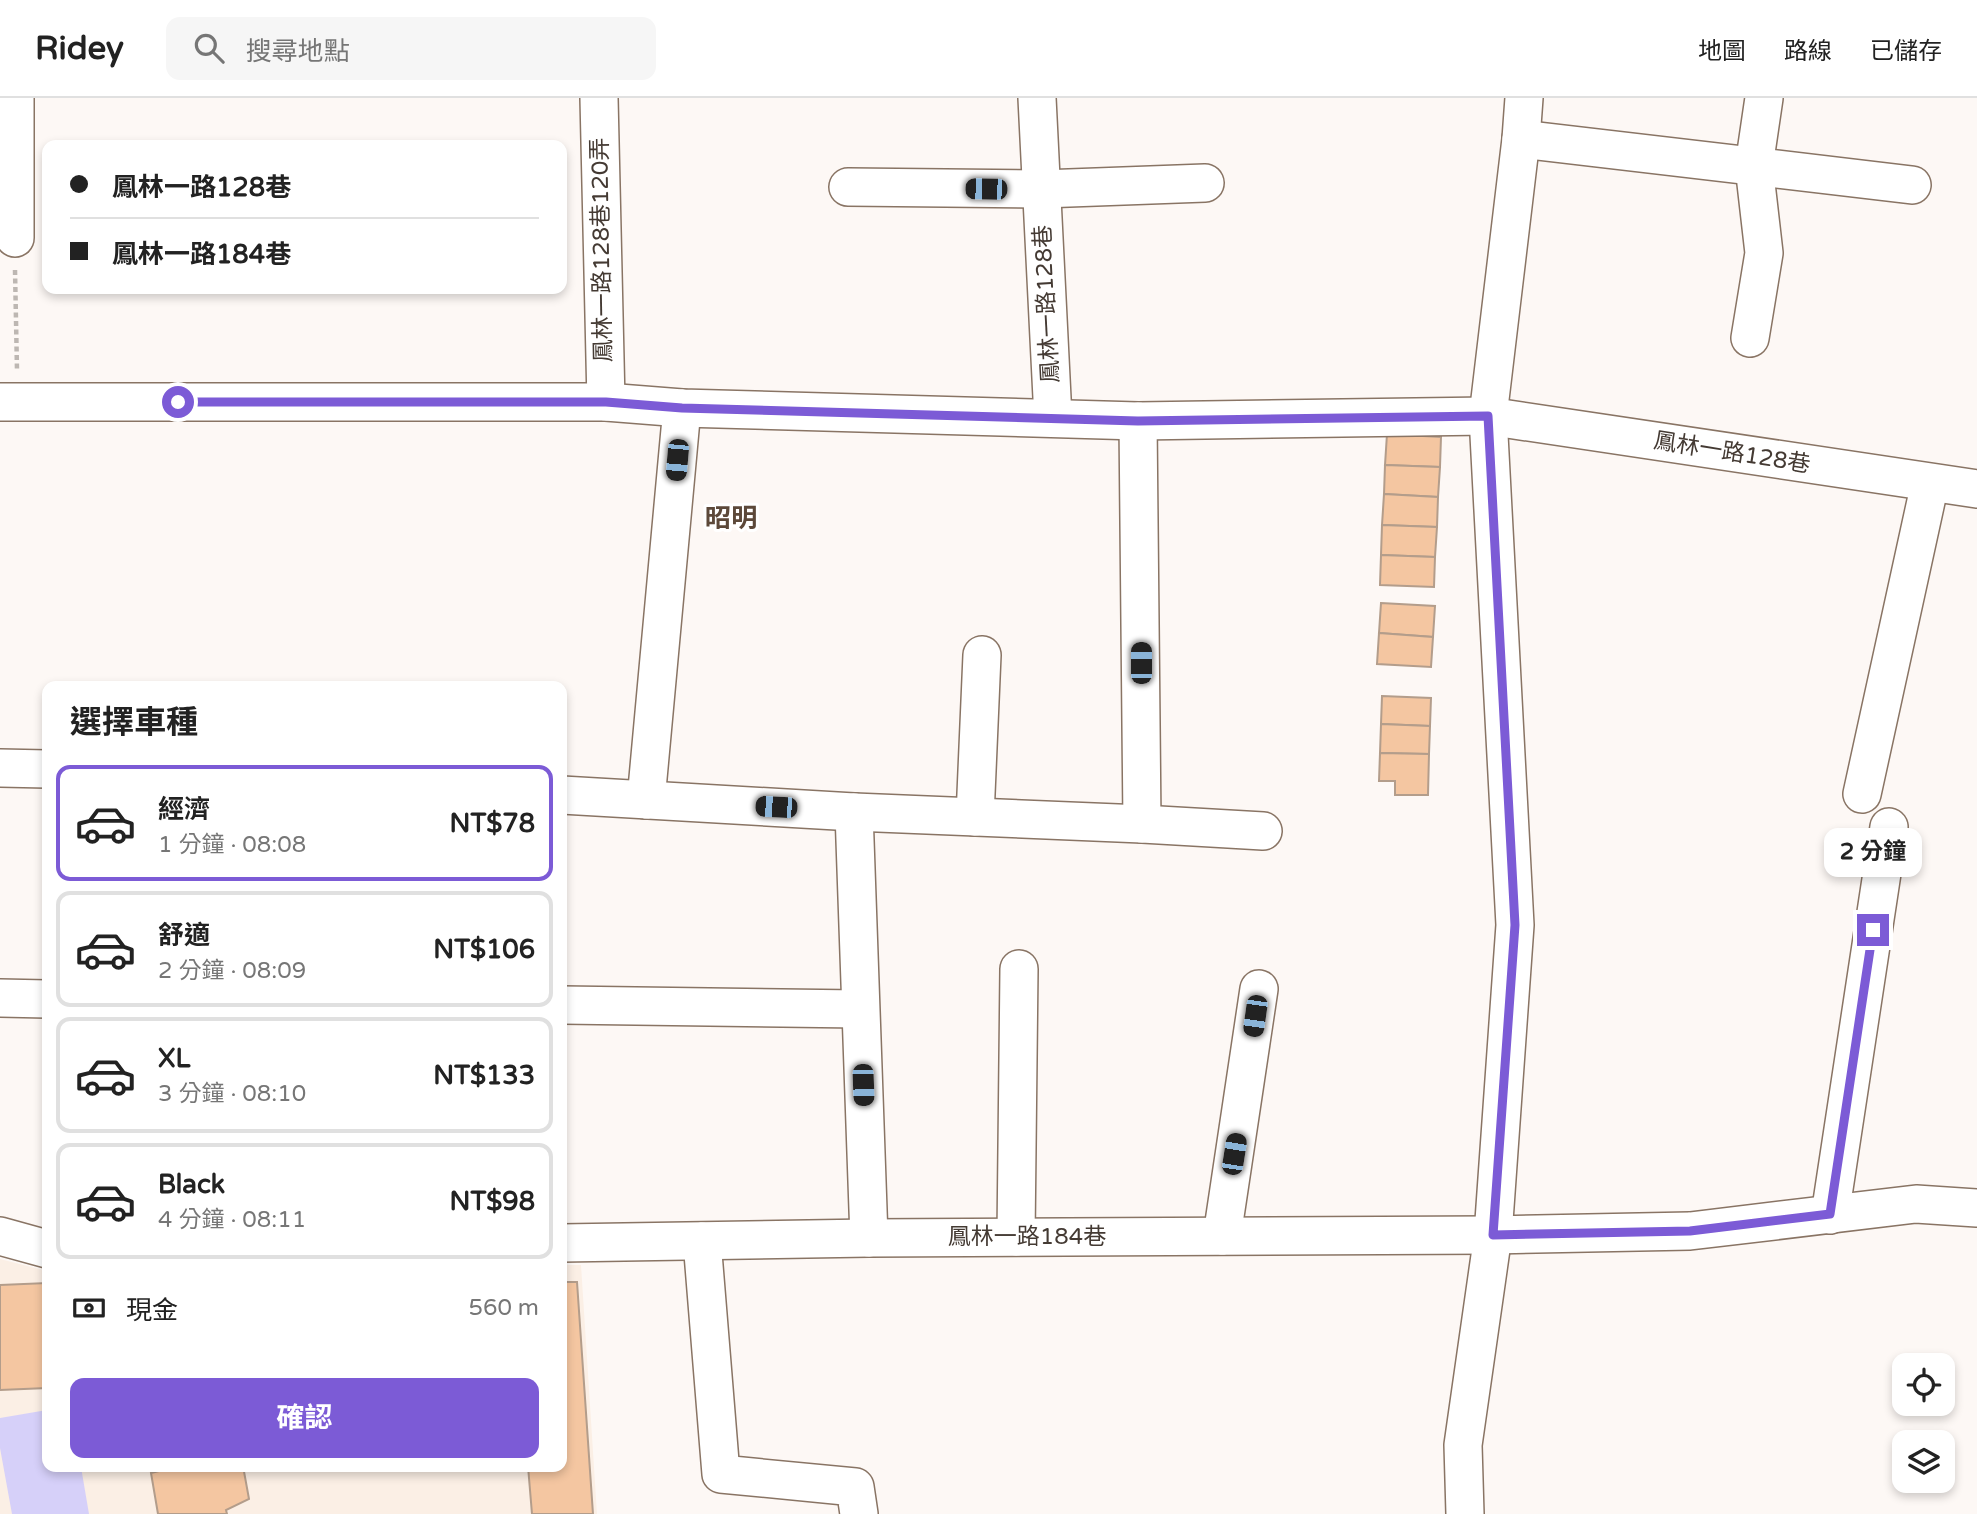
<!DOCTYPE html>
<html lang="zh-TW">
<head>
<meta charset="utf-8">
<style>
  :root { --surface:#fff; --page:#f6f6f6; --text:#222; --muted:#767676; --line:#e0e0e0; --accent:#7c5bd6 }
  body { margin:0; font-family:"Varela Round","Noto Sans TC",sans-serif; background:var(--page); color:var(--text); height:100vh; display:flex; flex-direction:column; font-size:26px; white-space:nowrap }
  * { box-sizing:border-box; margin:0 }
  p { font-size:23px; color:var(--muted) }
  .icon { flex:none; width:38px; height:38px; fill:none; stroke:currentColor; stroke-width:2; stroke-linecap:round; stroke-linejoin:round }
  .map { position:relative; flex:1; overflow:hidden }
  .drawer { position:absolute; left:42px; top:583px; width:525px; height:791px; display:flex; flex-direction:column; background:var(--surface); border-radius:14px; box-shadow:0 4px 10px #0003 }
  .drawer>* { flex:none }
  .guide { position:absolute; left:42px; top:42px; width:525px; height:154px; border-radius:14px; box-shadow:0 4px 10px #0003; display:grid; align-content:center; height:154px; padding:0 28px; background:var(--surface) }
  .buttons { position:absolute; left:1892px; top:1255px; display:grid; gap:14px }
  .buttons a { display:grid; place-items:center; width:63px; height:63px; border-radius:14px; background:var(--surface); box-shadow:0 4px 10px #0003; font-size:35px }
  .end { position:absolute; width:32px; height:32px; margin:-16px; border:9px solid #7c5bd6; background:#fff; box-shadow:0 0 0 4px #fff }
  .from { border-radius:50% }
  .bubble { position:absolute; height:49px; border-radius:14px; background:var(--surface); box-shadow:0 4px 10px #0003; font-size:23px; font-weight:700; line-height:49px; text-align:center }
  .car { position:absolute; width:21px; height:42px; margin:-21px -10px; border-radius:9px; box-shadow:0 0 5px 2px #0007; background:linear-gradient(#222 24%,#8ab4d8 0 40%,#222 0 76%,#8ab4d8 0 86%,#222 0) }
  .guide b { display:flex; align-items:center; gap:24px; height:66px; font-size:26px }
  .guide b+b { border-top:2px solid var(--line) }
  .guide i { width:18px; height:18px; background:var(--text) }
  ul { padding:0; list-style:none }
  li { display:flex; align-items:center; gap:21px; height:116px; margin:0 14px 10px; padding:0 14px; border:4px solid var(--line); border-radius:14px }
  li div { flex:1 }
  li b { display:block; font-size:26px }
  li em { font-style:normal; font-weight:700 }
  li.on { border-color:var(--accent) }
  li>.icon { width:63px; height:63px; stroke-width:1.5 }
  h2 { padding:0 28px; font-size:32px; line-height:84px }
  .pay { display:flex; align-items:center; gap:18px; height:77px; padding:0 28px; font-size:26px }
  .pay p { margin-inline-start:auto }
  .primary-button { display:flex; gap:14px; margin-top:auto; padding:14px 28px }
  .primary-button a { flex:1; height:80px; border-radius:14px; background:var(--accent); color:#fff; font-size:28px; font-weight:700; line-height:80px; text-align:center }
  header { display:flex; align-items:center; gap:42px; box-sizing:border-box; height:98px; padding:0 35px; background:var(--surface); border-bottom:2px solid var(--line) }
  header strong { font-size:33px }
  nav { display:flex; gap:38px; margin-inline-start:auto; font-size:24px }
  .search { width:490px; height:63px; background:var(--page); display:flex; align-items:center; gap:18px; box-sizing:border-box; padding:0 24px; border-radius:14px; color:var(--muted); font-size:26px }
  .map>svg:first-child { display:block }
  .built { fill:#fbefe5 }
  .garden { fill:#d6d0f9 }
  .building { fill:#f4c6a1; stroke:#b39d8b; stroke-width:2 }
  .lines { fill:none; stroke-linecap:round; stroke-linejoin:round }
  .minor-casing { stroke:#897464; stroke-width:40 }
  .path { stroke:#bdb7b2; stroke-width:4.5; stroke-dasharray:5 3.5; stroke-linecap:butt }
  .minor { stroke:#fff; stroke-width:37 }
  .route { stroke:#7c5bd6; stroke-width:9 }
  .labels { text-anchor:middle; dominant-baseline:central; stroke-width:6; stroke-linejoin:round; paint-order:stroke }
  .street-label { font-size:23px; fill:#443a33; stroke:#fff }
  .quarter-label { font-size:26px; font-weight:bold; fill:#5c4839; stroke:#fff }
</style>
</head>
<body>
<header>
<strong>Ridey</strong>
<div class="search"><svg class="icon" aria-label="search" viewBox="0 0 24 24"><circle cx="10" cy="10" r="6"/><path d="M15 15l6 6"/></svg>搜尋地點</div>
<nav><a>地圖</a><a>路線</a><a>已儲存</a></nav>
</header>
<div class="map">
<svg width="1977" height="1416" viewBox="0 0 1977 1416">
  <rect width="100%" height="100%" fill="#fdf8f5"/>
  <!-- built -->
  <path class="built" d="M0,1161L47,1173V1368H562V1167H581L597,1416H0Z"/>
  <!-- garden -->
  <path class="garden" d="M47,1312V1368L81,1369L89,1416H12L0,1350V1320Z"/>
  <!-- building -->
  <g class="building">
    <path d="M1387,336L1441,339L1440,369L1385,367Z"/>
    <path d="M1385,367L1440,369L1438,399L1384,396Z"/>
    <path d="M1384,396L1438,399L1437,429L1382,427Z"/>
    <path d="M1382,427L1437,429L1435,459L1381,457Z"/>
    <path d="M1381,457L1435,459L1434,489L1380,487Z"/>
    <path d="M1381,505L1435,508L1433,539L1379,535Z"/>
    <path d="M1379,535L1433,539L1431,569L1377,566Z"/>
    <path d="M1382,598L1431,600L1430,628L1381,626Z"/>
    <path d="M1381,626L1430,628L1429,656L1380,655Z"/>
    <path d="M1380,655L1429,656L1428,697H1395V683H1379Z"/>
    <path d="M562,1184H577L593,1416H532L528,1368H562Z"/>
    <path d="M47,1185V1290L0,1292V1187Z"/>
    <path d="M179,1368H243L249,1401L226,1412L227,1416H158L151,1375Z"/>
  </g>
  <g class="lines">
    <defs>
      <g id="minor">
        <path d="M599,0L606,304"/>
        <path d="M1037,0L1053,320"/>
        <path d="M1521,41L1912,87"/>
        <path d="M848,89L1042,91L1205,85"/>
        <path d="M15,140V0"/>
        <path d="M1750,240L1764,155L1754,68L1764,0"/>
        <path d="M0,304H606L682,310L1138,323L1488,318L1977,391"/>
        <path d="M1138,323L1142,726"/>
        <path d="M0,670L47,671"/>
        <path d="M1862,696L1930,385"/>
        <path d="M562,697L854,714L1142,726L1263,733"/>
        <path d="M646,702L682,310"/>
        <path d="M854,714L869,1140"/>
        <path d="M975,719L982,557"/>
        <path d="M0,900L47,901"/>
        <path d="M562,907L860,911"/>
        <path d="M1830,1117L1889,729"/>
        <path d="M0,1138L47,1151"/>
        <path d="M1222,1138L1259,891"/>
        <path d="M1016,1139L1019,871"/>
        <path d="M702,1143L721,1376L855,1389L859,1416"/>
        <path d="M562,1145L869,1140L1493,1137L1690,1133L1916,1106L1977,1110"/>
        <path d="M1465,1416L1463,1347L1493,1137L1515,827L1488,318L1521,41L1524,0"/>
      </g>
    </defs>
    <!-- minor casing -->
    <use href="#minor" class="minor-casing"/>
    <!-- path -->
    <path class="path" d="M15,172L17,272"/>
    <!-- minor -->
    <use href="#minor" class="minor"/>
  </g>
  <g class="lines">
    <!-- route -->
    <path class="route" d="M178,304H606L682,310L1138,323L1488,318L1515,827L1493,1137L1690,1133L1830,1116L1873,832"/>
  </g>
  <g class="labels">
    <!-- street labels -->
    <g class="street-label">
      <text transform="translate(602 152) rotate(-91)">鳳林一路128巷120弄</text>
      <text transform="translate(1047 206) rotate(-93)">鳳林一路128巷</text>
      <text transform="translate(1732 355) rotate(9)">鳳林一路128巷</text>
      <text x="1027" y="1139">鳳林一路184巷</text>
    </g>
    <!-- quarter labels -->
    <g class="quarter-label">
      <text x="731" y="420">昭明</text>
    </g>
  </g>
</svg>
<div class="buttons">
<a><svg class="icon" aria-label="locate" viewBox="0 0 24 24"><circle cx="12" cy="12" r="6"/><path d="M12 2v4M12 18v4M2 12h4M18 12h4"/></svg></a>
<a><svg class="icon" aria-label="layers" viewBox="0 0 24 24"><path d="M12 4l9 5-9 5-9-5zM3 14l9 5 9-5"/></svg></a>
</div>
<i class="end from" style="left:178px;top:304px"></i>
<i class="end" style="left:1873px;top:832px"></i>
<div class="bubble" style="left:1824px;top:730px;width:98px">2 分鐘</div>
<i class="car" style="left:986px;top:91px;rotate:271deg"></i>
<i class="car" style="left:677px;top:362px;rotate:185deg"></i>
<i class="car" style="left:1141px;top:565px;rotate:0deg"></i>
<i class="car" style="left:776px;top:709px;rotate:273deg"></i>
<i class="car" style="left:1255px;top:918px;rotate:188deg"></i>
<i class="car" style="left:863px;top:987px;rotate:178deg"></i>
<i class="car" style="left:1234px;top:1056px;rotate:9deg"></i>
<div class="guide">
<b><i class="from"></i>鳳林一路128巷</b>
<b><i></i>鳳林一路184巷</b>
</div>
<section class="drawer">
<h2>選擇車種</h2>
<ul>
<li class="on"><svg class="icon" aria-label="car" viewBox="0 0 24 24"><path d="M5 17H2v-5l4-1 3-4h7l3 4 3 1v5h-3M9 17h6M6 11h13"/><circle cx="7" cy="17" r="2"/><circle cx="17" cy="17" r="2"/></svg><div><b>經濟</b><p>1 分鐘 · 08:08</p></div><em>NT$78</em></li>
<li><svg class="icon" aria-label="car" viewBox="0 0 24 24"><path d="M5 17H2v-5l4-1 3-4h7l3 4 3 1v5h-3M9 17h6M6 11h13"/><circle cx="7" cy="17" r="2"/><circle cx="17" cy="17" r="2"/></svg><div><b>舒適</b><p>2 分鐘 · 08:09</p></div><em>NT$106</em></li>
<li><svg class="icon" aria-label="car" viewBox="0 0 24 24"><path d="M5 17H2v-5l4-1 3-4h7l3 4 3 1v5h-3M9 17h6M6 11h13"/><circle cx="7" cy="17" r="2"/><circle cx="17" cy="17" r="2"/></svg><div><b>XL</b><p>3 分鐘 · 08:10</p></div><em>NT$133</em></li>
<li><svg class="icon" aria-label="car" viewBox="0 0 24 24"><path d="M5 17H2v-5l4-1 3-4h7l3 4 3 1v5h-3M9 17h6M6 11h13"/><circle cx="7" cy="17" r="2"/><circle cx="17" cy="17" r="2"/></svg><div><b>Black</b><p>4 分鐘 · 08:11</p></div><em>NT$98</em></li>
</ul>
<div class="pay"><svg class="icon" aria-label="cash" viewBox="0 0 24 24"><path d="M3 7h18v10H3z"/><circle cx="12" cy="12" r="2"/></svg>現金<p>560 m</p></div>
<div class="primary-button"><a>確認</a></div>
</section>
</div>
</body>
</html>
